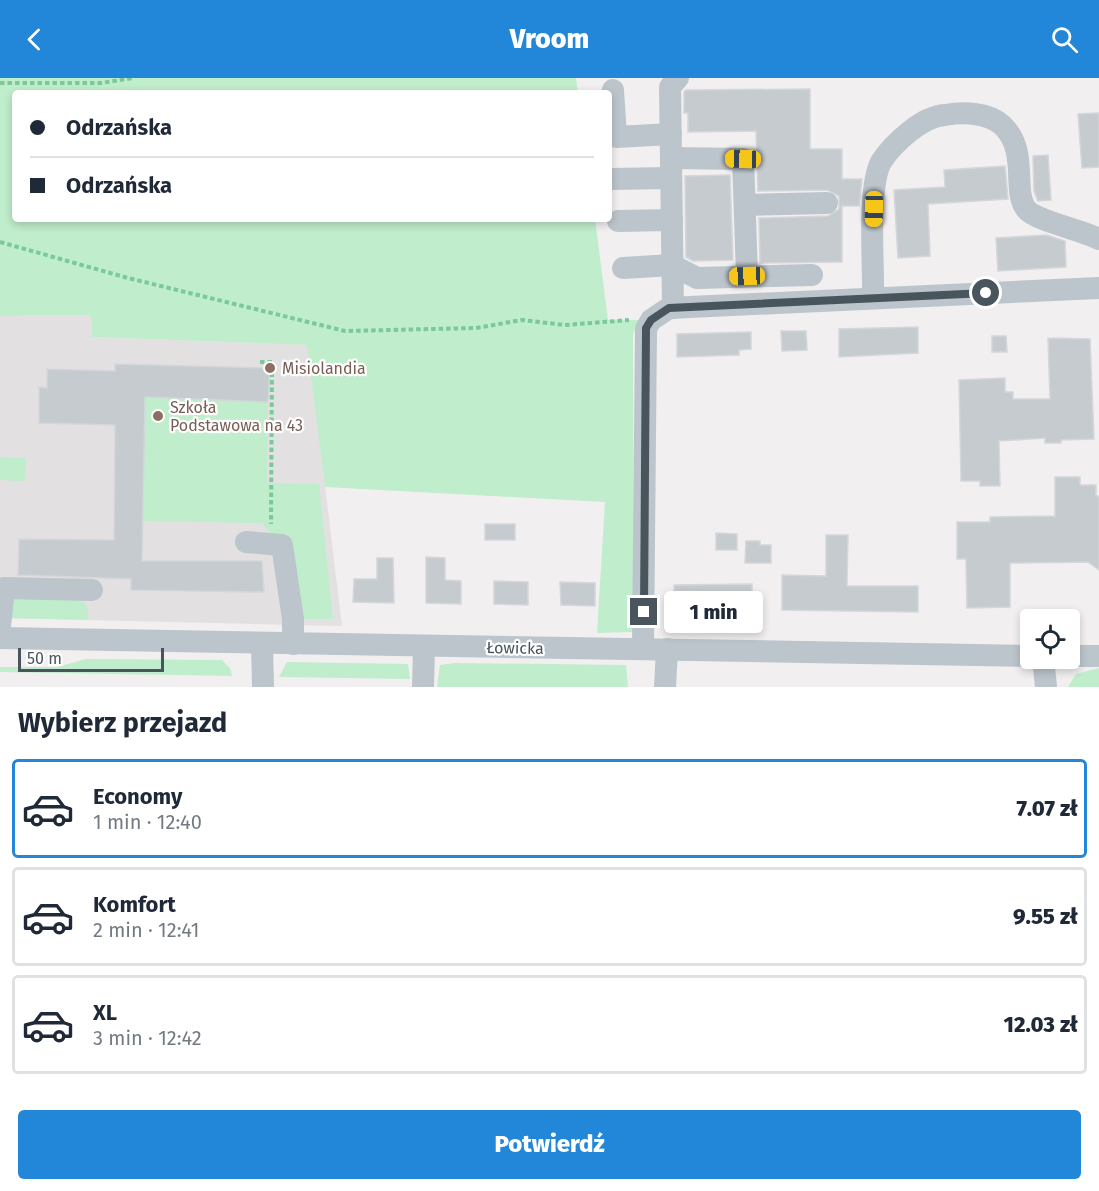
<!DOCTYPE html>
<html lang="pl">
<head>
<meta charset="utf-8">
<style>
  :root { --surface:#fff; --page:#f2f2f3; --text:#1f2937; --muted:#747a83; --line:#e0e1e3; --accent:#2287d9 }
  body { margin:0; font-family:"Fira Sans",sans-serif; background:var(--page); color:var(--text); height:100vh; display:flex; flex-direction:column; font-size:22px; white-space:nowrap }
  * { box-sizing:border-box; margin:0 }
  p { font-size:20px; color:var(--muted) }
  .icon { flex:none; width:33px; height:33px; fill:none; stroke:currentColor; stroke-width:2; stroke-linecap:round; stroke-linejoin:round }
  .map { position:relative; height:609px; overflow:hidden }
  .side { display:flex; flex-direction:column; background:var(--surface); flex:1 }
  .side>* { flex:none }
  .banner { position:absolute; left:12px; top:12px; width:600px; height:132px; border-radius:6px; box-shadow:0 3px 9px #0003; display:grid; align-content:center; height:132px; padding:0 18px; background:var(--surface) }
  .tools { position:absolute; left:1020px; top:531px; display:grid; gap:12px }
  .tools a { display:grid; place-items:center; width:60px; height:60px; border-radius:6px; background:var(--surface); box-shadow:0 3px 9px #0003; font-size:30px }
  .scale { position:absolute; left:18px; bottom:15px; width:146px; box-sizing:border-box; padding-left:6px; border:3px solid #48555c; border-top:0; font-size:16px; line-height:21px; white-space:nowrap; color:#48555c; -webkit-text-stroke:4px #fff; paint-order:stroke }
  .end { position:absolute; width:27px; height:27px; margin:-14px; border:8px solid #48555c; background:#fff; box-shadow:0 0 0 3px #fff }
  .from { border-radius:50% }
  .bubble { position:absolute; height:42px; border-radius:6px; background:var(--surface); box-shadow:0 3px 9px #0003; font-size:20px; font-weight:800; line-height:42px; text-align:center }
  .car { position:absolute; width:18px; height:36px; margin:-18px -9px; border-radius:8px; box-shadow:0 0 4px 2px #0007; background:linear-gradient(#f5c518 24%,#345 0 40%,#f5c518 0 76%,#345 0 86%,#f5c518 0) }
  .banner b { display:flex; align-items:center; gap:21px; height:57px; font-size:22px }
  .banner b+b { border-top:2px solid var(--line) }
  .banner i { width:15px; height:15px; background:var(--text) }
  ul { padding:0; list-style:none }
  li { display:flex; align-items:center; gap:18px; height:99px; margin:0 12px 9px; padding:0 6px; border:3px solid var(--line); border-radius:6px }
  li div { flex:1 }
  li b { display:block; font-size:22px }
  li em { font-style:normal; font-weight:800 }
  li.on { border-color:var(--accent) }
  li>.icon { width:54px; height:54px; stroke-width:1.5 }
  h2 { padding:0 18px; font-size:27px; line-height:72px }
  .primary-button { display:flex; gap:12px; margin-top:auto; padding:12px 18px }
  .primary-button a { flex:1; height:69px; border-radius:6px; background:var(--accent); color:#fff; font-size:24px; font-weight:800; line-height:69px; text-align:center }
  header { display:flex; justify-content:space-between; align-items:center; height:78px; padding:0 18px; background:var(--accent); color:#fff; font-size:27px; font-weight:800 }
  .map>svg:first-child { display:block }
  .education { fill:#e3e0e1 }
  .green { fill:#c0edcc }
  .building { fill:#c6cbcf; stroke:#d4d6da; stroke-width:1.5 }
  .lines { fill:none; stroke-linecap:round; stroke-linejoin:round }
  .path { stroke:#7ac999; stroke-width:4; stroke-dasharray:4.5 3; stroke-linecap:butt }
  .minor { stroke:#bcc5cb; stroke-width:22 }
  .route { stroke:#48555c; stroke-width:8 }
  .education-dot { fill:#8d6e63; stroke:#fff; stroke-width:2 }
  .labels { text-anchor:middle; dominant-baseline:central; stroke-width:4.5; stroke-linejoin:round; paint-order:stroke }
  .education-label { font-size:16px; fill:#785e54; stroke:#fff; text-anchor:start }
  .street-label { font-size:16px; fill:#48555c; stroke:#fff }
</style>
</head>
<body>
<header><svg class="icon" aria-label="back" viewBox="0 0 24 24"><path d="M15 5l-7 7 7 7"/></svg>Vroom<svg class="icon" aria-label="search" viewBox="0 0 24 24"><circle cx="10" cy="10" r="6"/><path d="M15 15l6 6"/></svg></header>
<div class="map">
<svg width="1099" height="609" viewBox="0 0 1099 609">
  <rect width="100%" height="100%" fill="#f2eff0"/>
  <!-- education -->
  <path class="education" d="M91,237L92,259L308,267L342,548L0,540V238Z"/>
  <!-- green -->
  <g class="green">
    <path d="M0,0H576L578,15H15V141H595L608,242H639L633,257L634,554L597,555L605,424L325,409L307,267L92,259L91,237L0,238Z"/>
    <path d="M145,319L268,324L267,405L319,406L333,541H298L276,462L262,445L143,443Z"/>
    <path d="M0,379L26,380L25,403L0,402Z"/>
    <path d="M15,519L80,520L87,529L89,542L6,540Z"/>
    <path d="M86,581L222,582L230,590L232,598L0,594V589H57Z"/>
    <path d="M287,584L408,586L410,601L279,599Z"/>
    <path d="M455,585L626,587L628,609H437L440,587Z"/>
    <path d="M1099,590V609H1068L1076,596Z"/>
  </g>
  <!-- building -->
  <g class="building">
    <path d="M810,11V71H842V101H862L859,128H842V184L760,185L759,140L828,138L839,131V118L827,112L758,113L756,53L688,54V35H684V14L686,12Z"/>
    <path d="M1099,35V89L1082,90L1078,36Z"/>
    <path d="M1048,77L1051,122L1038,123L1034,113L1033,78Z"/>
    <path d="M1005,88L1008,121L928,126L930,178L898,180L894,112L945,109L944,92Z"/>
    <path d="M730,97L733,182L693,183L686,179L685,98Z"/>
    <path d="M1046,157L1065,163L1066,189L998,193L996,160Z"/>
    <path d="M918,249V275L839,279V251Z"/>
    <path d="M781,253H806L807,272L782,273Z"/>
    <path d="M751,254V271L739,272V277L677,279V256Z"/>
    <path d="M992,258H1006L1007,274H992Z"/>
    <path d="M1048,260L1090,261L1094,361L1061,362V365H1045V360L999,363L1000,408H980V403H961L959,302L1005,300V314H1013V321H1050Z"/>
    <path d="M115,286L270,290L268,324L145,319L142,483H262L264,514L131,512V501L18,497L19,461L114,462L115,347L39,345V309L47,310V291L115,293Z"/>
    <path d="M1055,399H1080V407H1096V418H1099V492L1088,484L1010,485V529L967,530L966,481H957V444H990V439L1055,438Z"/>
    <rect x="485" y="446" width="30" height="16"/>
    <path d="M716,455L737,456V472H716Z"/>
    <path d="M826,457H848L847,508H918V534L782,532V497L826,498Z"/>
    <path d="M746,463H760V467H771V485H745Z"/>
    <path d="M426,479L445,480V502L461,503V526L426,525Z"/>
    <path d="M377,480H393L394,525L353,524L354,501H377Z"/>
    <path d="M494,503L528,504V527L494,526Z"/>
    <path d="M560,504L595,505V528L561,527Z"/>
    <path d="M752,506V531H674V507Z"/>
  </g>
  <g class="lines">
    <!-- path -->
    <g class="path">
      <path d="M0,5H101L133,0"/>
      <path d="M0,164L128,200L345,253L476,250L522,242L565,247L629,242"/>
      <path d="M260,284H272L271,446"/>
    </g>
    <!-- minor -->
    <g class="minor">
      <path d="M613,12L616,59L671,56"/>
      <path d="M671,80L743,81L747,198"/>
      <path d="M611,101L671,100"/>
      <path d="M745,127L827,125"/>
      <path d="M618,143L672,142"/>
      <path d="M623,190L672,187L697,200L812,197"/>
      <path d="M873,220C874,188 867,111 881,84C888,73 899,62 909,54C920,45 931,38 945,37C963,34 987,34 1002,47C1030,73 1011,114 1027,132C1037,143 1082,152 1099,161"/>
      <path d="M673,230L670,9L678,0"/>
      <path d="M246,464L282,467L293,541V566"/>
      <path d="M0,548L4,510L92,512"/>
      <path d="M0,560L1030,578"/>
      <path d="M262,566L263,609"/>
      <path d="M643,571L646,251L651,242L669,230L1099,210"/>
      <path d="M1070,578H1099"/>
      <path d="M1043,580L1046,609"/>
      <path d="M423,609L424,568"/>
      <path d="M665,609L667,571"/>
    </g>
  </g>
  <g class="lines">
    <!-- route -->
    <path class="route" d="M644,534L646,250L651,242L669,230L986,215"/>
  </g>
  <!-- markers -->
  <g class="education-dot">
    <circle cx="270" cy="290" r="6"/>
    <circle cx="158" cy="338" r="6"/>
  </g>
  <g class="labels">
    <!-- education labels -->
    <g class="education-label">
      <text x="282" y="290">Misiolandia</text>
      <text x="170" y="329">Szkoła<tspan x="170" dy="18">Podstawowa na 43</tspan></text>
    </g>
    <!-- street labels -->
    <g class="street-label">
      <text transform="translate(515 570) rotate(1)">Łowicka</text>
    </g>
  </g>
</svg>
<div class="tools">
<a><svg class="icon" aria-label="locate" viewBox="0 0 24 24"><circle cx="12" cy="12" r="6"/><path d="M12 2v4M12 18v4M2 12h4M18 12h4"/></svg></a>
</div>
<div class="scale">50 m</div>
<i class="end from" style="left:986px;top:215px"></i>
<i class="end" style="left:644px;top:534px"></i>
<div class="bubble" style="left:664px;top:513px;width:99px">1 min</div>
<i class="car" style="left:743px;top:81px;rotate:271deg"></i>
<i class="car" style="left:874px;top:131px;rotate:181deg"></i>
<i class="car" style="left:747px;top:198px;rotate:268deg"></i>
<div class="banner">
<b><i class="from"></i>Odrzańska</b>
<b><i></i>Odrzańska</b>
</div>
</div>
<section class="side">
<h2>Wybierz przejazd</h2>
<ul>
<li class="on"><svg class="icon" aria-label="car" viewBox="0 0 24 24"><path d="M5 17H2v-5l4-1 3-4h7l3 4 3 1v5h-3M9 17h6M6 11h13"/><circle cx="7" cy="17" r="2"/><circle cx="17" cy="17" r="2"/></svg><div><b>Economy</b><p>1 min · 12:40</p></div><em>7.07 zł</em></li>
<li><svg class="icon" aria-label="car" viewBox="0 0 24 24"><path d="M5 17H2v-5l4-1 3-4h7l3 4 3 1v5h-3M9 17h6M6 11h13"/><circle cx="7" cy="17" r="2"/><circle cx="17" cy="17" r="2"/></svg><div><b>Komfort</b><p>2 min · 12:41</p></div><em>9.55 zł</em></li>
<li><svg class="icon" aria-label="car" viewBox="0 0 24 24"><path d="M5 17H2v-5l4-1 3-4h7l3 4 3 1v5h-3M9 17h6M6 11h13"/><circle cx="7" cy="17" r="2"/><circle cx="17" cy="17" r="2"/></svg><div><b>XL</b><p>3 min · 12:42</p></div><em>12.03 zł</em></li>
</ul>
<div class="primary-button"><a>Potwierdź</a></div>
</section>
</body>
</html>
